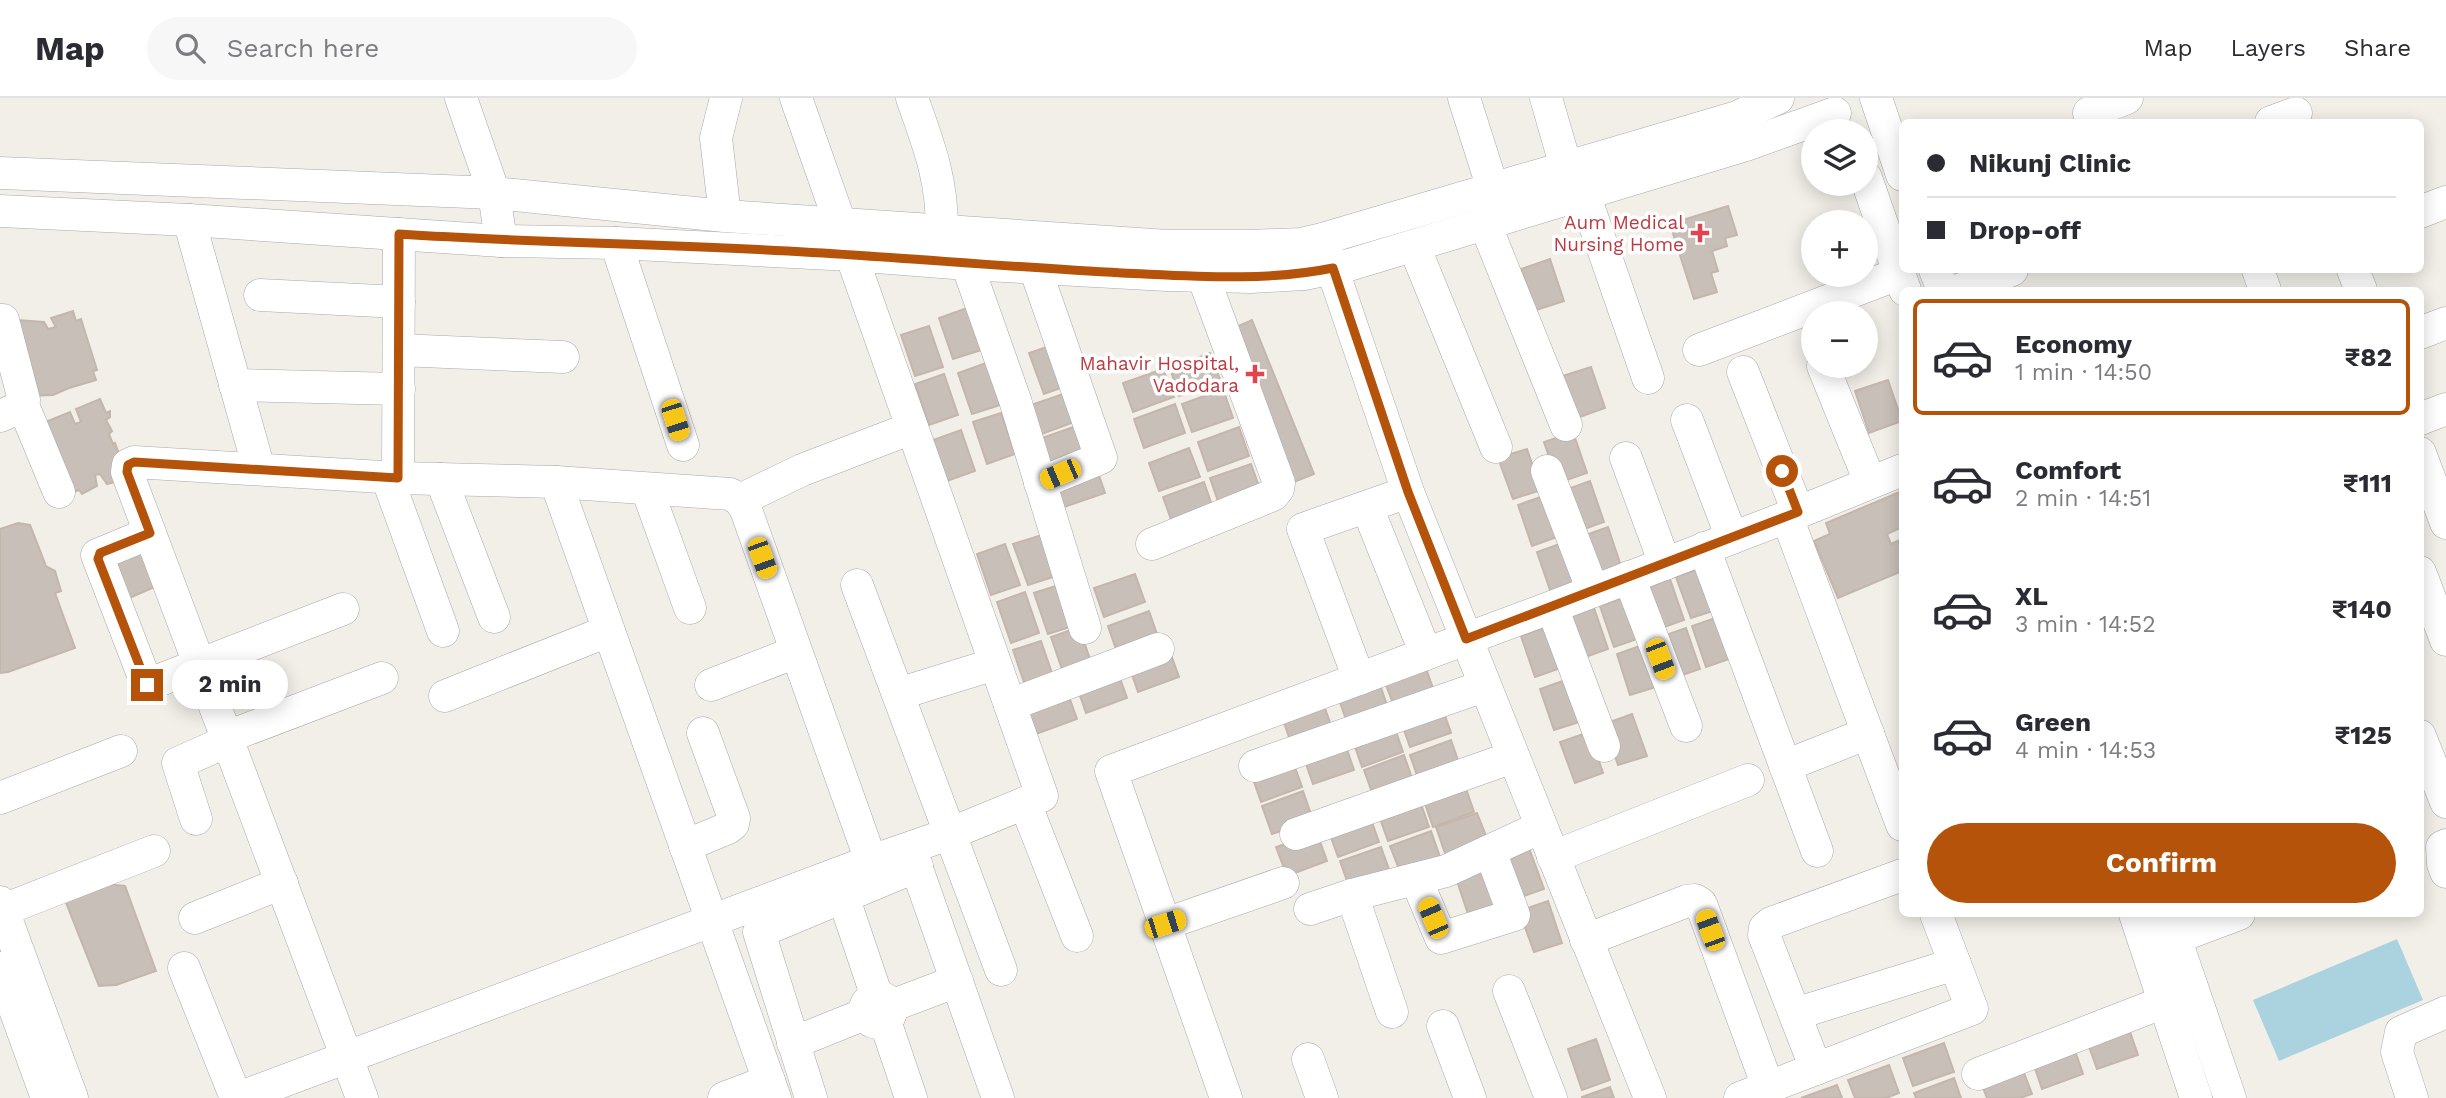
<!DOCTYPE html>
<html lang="en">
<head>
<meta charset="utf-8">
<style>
  :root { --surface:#fff; --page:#f7f7f7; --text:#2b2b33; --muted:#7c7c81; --line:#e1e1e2; --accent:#b45309 }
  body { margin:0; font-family:"Work Sans",sans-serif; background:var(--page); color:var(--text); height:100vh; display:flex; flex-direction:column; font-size:26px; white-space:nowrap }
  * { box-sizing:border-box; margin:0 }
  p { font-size:23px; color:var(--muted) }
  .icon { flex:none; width:38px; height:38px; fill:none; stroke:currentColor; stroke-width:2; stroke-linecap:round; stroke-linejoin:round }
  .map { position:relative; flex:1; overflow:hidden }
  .sheet { position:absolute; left:1899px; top:189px; width:525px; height:630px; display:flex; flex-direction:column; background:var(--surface); border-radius:10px; box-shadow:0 4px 18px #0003 }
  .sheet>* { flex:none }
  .banner { position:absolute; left:1899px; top:21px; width:525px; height:154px; border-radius:10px; box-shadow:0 4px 18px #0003; display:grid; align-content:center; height:154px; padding:0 28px; background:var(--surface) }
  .controls { position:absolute; left:1801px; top:21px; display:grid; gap:14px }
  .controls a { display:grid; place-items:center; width:77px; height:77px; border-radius:50%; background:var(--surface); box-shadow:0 4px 18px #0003; font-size:35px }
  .end { position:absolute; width:32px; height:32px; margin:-16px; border:9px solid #b45309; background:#fff; box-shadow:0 0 0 4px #fff }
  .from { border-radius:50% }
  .bubble { position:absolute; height:49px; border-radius:24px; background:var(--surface); box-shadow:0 4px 18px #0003; font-size:23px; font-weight:700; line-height:49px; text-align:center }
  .car { position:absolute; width:21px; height:42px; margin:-21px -10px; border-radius:9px; box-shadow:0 0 5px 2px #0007; background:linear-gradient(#f5c518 24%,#345 0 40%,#f5c518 0 76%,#345 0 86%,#f5c518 0) }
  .banner b { display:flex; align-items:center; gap:24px; height:66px; font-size:26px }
  .banner b+b { border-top:2px solid var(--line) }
  .banner i { width:18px; height:18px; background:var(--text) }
  ul { padding:12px 0 0; list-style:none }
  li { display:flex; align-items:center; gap:21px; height:116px; margin:0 14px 10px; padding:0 14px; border:4px solid transparent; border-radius:10px }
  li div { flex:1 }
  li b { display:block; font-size:26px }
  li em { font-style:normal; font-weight:700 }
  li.active { border-color:var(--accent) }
  li>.icon { width:63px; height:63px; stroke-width:1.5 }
  .cta { display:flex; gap:14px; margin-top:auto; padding:14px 28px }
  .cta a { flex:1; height:80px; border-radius:42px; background:var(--accent); color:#fff; font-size:28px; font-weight:700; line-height:80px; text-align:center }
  header { display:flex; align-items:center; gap:42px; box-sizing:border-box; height:98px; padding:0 35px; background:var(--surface); border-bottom:2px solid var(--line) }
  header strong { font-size:33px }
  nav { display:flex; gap:38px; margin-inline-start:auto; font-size:24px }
  .search { width:490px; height:63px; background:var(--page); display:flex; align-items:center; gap:18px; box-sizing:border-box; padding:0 24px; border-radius:38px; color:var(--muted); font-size:26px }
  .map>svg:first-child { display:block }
  .water { fill:#aad3df }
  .building { fill:#c7bfb8; stroke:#c4b6ab; stroke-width:2 }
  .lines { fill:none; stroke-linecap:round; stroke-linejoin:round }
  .minor-casing { stroke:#a9a9a9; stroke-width:33 }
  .minor { stroke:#fff; stroke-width:32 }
  .route { stroke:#b45309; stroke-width:9 }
  .health-dot { fill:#e0444e; stroke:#fff; stroke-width:2.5 }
  .labels { text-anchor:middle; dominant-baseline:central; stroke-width:7; stroke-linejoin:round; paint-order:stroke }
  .health-label { font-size:19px; fill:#be3a42; stroke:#fff; text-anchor:end }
</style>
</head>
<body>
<header>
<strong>Map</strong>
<div class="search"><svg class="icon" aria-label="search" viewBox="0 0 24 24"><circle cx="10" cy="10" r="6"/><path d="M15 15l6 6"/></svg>Search here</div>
<nav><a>Map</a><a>Layers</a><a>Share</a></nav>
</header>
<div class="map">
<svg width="2446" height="1000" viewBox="0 0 2446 1000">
  <rect width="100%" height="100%" fill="#f2efe9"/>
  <!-- water -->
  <path class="water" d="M2397,841L2423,902L2279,963L2253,902Z"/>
  <!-- building -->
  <g class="building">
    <path d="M1728,108L1737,137L1725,140L1727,148L1712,153L1718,173L1711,175L1717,194L1694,201L1670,126Z"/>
    <path d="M1550,161L1564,203L1536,212L1521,171Z"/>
    <path d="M967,210L981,252L953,261L939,220Z"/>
    <path d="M73,213L76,223L81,221L97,272L93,273L96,282L69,290L53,297L27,298L18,222L44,224L48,231L56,229L51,220Z"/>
    <path d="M1252,222L1314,376L1289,386L1227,233Z"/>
    <path d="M929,228L943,269L915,278L901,237Z"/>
    <path d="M1058,245L1072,286L1044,296L1029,255Z"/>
    <path d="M1210,255L1221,284L1179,298L1170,270Z"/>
    <path d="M986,265L1000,307L972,316L958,275Z"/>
    <path d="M1591,269L1605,310L1577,320L1563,278Z"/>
    <path d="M1163,271L1174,299L1133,314L1123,285Z"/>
    <path d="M944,276L958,317L929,327L915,286Z"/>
    <path d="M1888,282L1902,323L1869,335L1855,293Z"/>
    <path d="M1223,291L1233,320L1192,334L1182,306Z"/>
    <path d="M1069,294L1080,322L1039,337L1028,308Z"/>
    <path d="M100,301L106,315L110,313V319L106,322L112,333L109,336L113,346L115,345L123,367L119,383L107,386L100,376L95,377L97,388L82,396L79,392L74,394L38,327L70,314L75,326L81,324L76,311Z"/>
    <path d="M1175,306L1185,335L1144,350L1134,321Z"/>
    <path d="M1001,315L1015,356L987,366L973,324Z"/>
    <path d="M1079,327L1090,355L1049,369L1039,341Z"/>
    <path d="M1239,329L1249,358L1208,373L1198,344Z"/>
    <path d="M961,332L975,373L947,383L933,342Z"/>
    <path d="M1573,334L1587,375L1558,385L1544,344Z"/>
    <path d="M1189,350L1200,379L1159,393L1149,365Z"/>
    <path d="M1527,351L1541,392L1513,401L1498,360Z"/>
    <path d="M1095,366L1105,395L1064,409L1054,381Z"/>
    <path d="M1251,366L1261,394L1220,409L1210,380Z"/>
    <path d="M1590,383L1604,424L1576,434L1562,393Z"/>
    <path d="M1204,384L1214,413L1173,427L1163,399Z"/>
    <path d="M1902,393V429L1887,436L1891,446L1902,441V473L1838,500L1814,443L1830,436L1826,425Z"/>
    <path d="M1546,397L1560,438L1532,448L1518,407Z"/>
    <path d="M18,425L30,427L46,468L55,473L61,493L55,495L75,550L8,574L0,575V431Z"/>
    <path d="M1608,429L1622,471L1594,480L1580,439Z"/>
    <path d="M1042,437L1056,478L1028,487L1013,446Z"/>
    <path d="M1565,444L1579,486L1551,495L1537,454Z"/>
    <path d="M1005,446L1020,487L991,497L977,456Z"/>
    <path d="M140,450L157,488L127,501L102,461Z"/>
    <path d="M1705,469L1719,511L1691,520L1676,479Z"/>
    <path d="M1135,476L1145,504L1104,519L1094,490Z"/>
    <path d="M1670,481L1684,522L1656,532L1641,491Z"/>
    <path d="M1062,486L1076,527L1048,536L1034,495Z"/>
    <path d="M1025,494L1039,535L1011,545L997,504Z"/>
    <path d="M1629,498L1643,539L1614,549L1600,508Z"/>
    <path d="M1594,510L1608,551L1580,561L1566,520Z"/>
    <path d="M1149,513L1159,542L1118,557L1108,528Z"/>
    <path d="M1721,518L1735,559L1706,569L1692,528Z"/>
    <path d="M1549,528L1564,569L1535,579L1521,538Z"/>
    <path d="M1079,529L1093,570L1065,580L1051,539Z"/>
    <path d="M1686,530L1700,571L1671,581L1657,540Z"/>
    <path d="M1041,543L1055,584L1027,593L1013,552Z"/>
    <path d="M1645,546L1659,588L1630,597L1617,556Z"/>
    <path d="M1169,551L1179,579L1138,594L1128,565Z"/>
    <path d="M1424,565L1434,593L1394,608L1383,579Z"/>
    <path d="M1117,572L1127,600L1086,615L1076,586Z"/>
    <path d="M1378,581L1388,610L1347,624L1337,596Z"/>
    <path d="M1568,581L1582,623L1554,632L1540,591Z"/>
    <path d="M1067,593L1077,621L1036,636L1026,607Z"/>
    <path d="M1322,602L1332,630L1291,645L1281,616Z"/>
    <path d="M1441,606L1451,635L1410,649L1400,621Z"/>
    <path d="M1632,616L1647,658L1618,667L1604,626Z"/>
    <path d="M1393,625L1403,654L1362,669L1352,640Z"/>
    <path d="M1589,634L1603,675L1575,685L1560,644Z"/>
    <path d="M1451,642L1461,671L1420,686L1410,657Z"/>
    <path d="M1344,643L1354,672L1313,686L1303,657Z"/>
    <path d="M1404,657L1414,686L1374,700L1364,672Z"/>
    <path d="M1292,661L1302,689L1261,704L1251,675Z"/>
    <path d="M1464,685L1474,714L1433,729L1423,700Z"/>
    <path d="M1303,693L1313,722L1272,736L1262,708Z"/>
    <path d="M1419,700L1429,729L1388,743L1378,715Z"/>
    <path d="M1477,715L1488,743L1446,758L1436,729Z"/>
    <path d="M1369,716L1379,744L1338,759L1328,731Z"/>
    <path d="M1431,733L1441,762L1401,776L1390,748Z"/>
    <path d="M1317,735L1327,763L1287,778L1276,749Z"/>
    <path d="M1381,749L1391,777L1350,791L1340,763Z"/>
    <path d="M1529,750L1544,791L1515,801L1501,760Z"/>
    <path d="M1482,765L1497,806L1468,816L1454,774Z"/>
    <path d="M106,786L125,788L156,873L116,887L99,888L65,802Z"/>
    <path d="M1548,803L1562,845L1534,854L1519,813Z"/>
    <path d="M2128,928L2138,957L2097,971L2087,943Z"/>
    <path d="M1596,941L1610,982L1582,992L1568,951Z"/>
    <path d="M1944,945L1954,974L1913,988L1903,960Z"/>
    <path d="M2073,947L2083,976L2042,991L2032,962Z"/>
    <path d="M1889,967L1899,995L1886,1000H1855L1848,982Z"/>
    <path d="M2021,967L2032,996L2020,1000H1987L1980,982Z"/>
    <path d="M1954,980L1961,1000H1916L1914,995Z"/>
    <path d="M1837,987L1842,1000H1801Z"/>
    <path d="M1610,989L1614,1000H1582V999Z"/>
  </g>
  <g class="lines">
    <defs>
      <g id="minor">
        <path d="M461,0L494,95L501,143"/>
        <path d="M912,0C929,48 942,80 942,132"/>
        <path d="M1464,0L1493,91"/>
        <path d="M1546,0L1566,69"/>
        <path d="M1876,0L1902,77"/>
        <path d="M2089,15L2127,0"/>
        <path d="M2271,24L2296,15"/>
        <path d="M0,75L494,95L725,118L1168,148H1249L1301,146L1322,141L1737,19L1778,0"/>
        <path d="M1866,80L1905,192"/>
        <path d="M1584,96L1648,280"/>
        <path d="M0,113L189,122L501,143L616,145L851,157L967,166L1167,177L1251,179L1304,176L1349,167L1746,47L1835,15"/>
        <path d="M2420,114L2446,104"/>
        <path d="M725,118L716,40L726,0"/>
        <path d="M189,122L259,371"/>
        <path d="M1485,126L1566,327"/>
        <path d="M616,145L683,347"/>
        <path d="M1414,148L1496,349"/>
        <path d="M1326,152L1408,394L1650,1000"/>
        <path d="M967,166L1015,302L1085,530"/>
        <path d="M1035,170L1101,360L1040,385"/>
        <path d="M1935,172L1943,192"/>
        <path d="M2258,172L2265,192"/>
        <path d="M2353,172L2361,192"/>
        <path d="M1959,192L2012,172"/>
        <path d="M260,197L399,204"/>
        <path d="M0,222H3L24,302L19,310L0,318"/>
        <path d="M2420,235L2446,225"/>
        <path d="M399,252L563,259"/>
        <path d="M1699,252L1898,176"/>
        <path d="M1823,268L1870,384"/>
        <path d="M1743,274L1798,414"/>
        <path d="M235,287L399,291"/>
        <path d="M23,307L59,394"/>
        <path d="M2420,321L2446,311"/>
        <path d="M1687,322L1732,440"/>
        <path d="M2420,355L2446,425"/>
        <path d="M1626,360L1665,466"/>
        <path d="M1547,373L1593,493"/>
        <path d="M387,379L443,533"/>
        <path d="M398,380L399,136"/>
        <path d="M441,381L494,519"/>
        <path d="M556,384L775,1000"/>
        <path d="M647,391L690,510"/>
        <path d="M740,402L802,372L912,330"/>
        <path d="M1367,409L1426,556"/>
        <path d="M1787,419L1902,727"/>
        <path d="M150,435L97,457L147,587L343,511"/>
        <path d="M1152,446L1273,397L1278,391L1279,385L1203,178"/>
        <path d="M1704,450L1817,753"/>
        <path d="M2420,474L2446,542"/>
        <path d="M1629,479L1686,628"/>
        <path d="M857,487L1001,872"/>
        <path d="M1552,509L1604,648"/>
        <path d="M1359,581L1303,431L1408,394"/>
        <path d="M711,587L796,554"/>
        <path d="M898,596L995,566"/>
        <path d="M445,598L608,533"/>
        <path d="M1010,607L1158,551"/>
        <path d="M2420,638L2446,704"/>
        <path d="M227,639L382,580"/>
        <path d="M1255,668L1484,588"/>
        <path d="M1785,668L1868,635"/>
        <path d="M0,700L121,653"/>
        <path d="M1025,705L1077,838"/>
        <path d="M196,721L178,665L228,643"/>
        <path d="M1296,736L1513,659"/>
        <path d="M2446,747L2442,749L2443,766L2446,774"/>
        <path d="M685,748L728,730L733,726L734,720L703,635"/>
        <path d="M910,751L998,1000"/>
        <path d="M1553,759L1748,682"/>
        <path d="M1416,781L1441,840L1514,817L1490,753"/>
        <path d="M1352,797L1392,914"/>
        <path d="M843,798L877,899"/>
        <path d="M0,804L72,1000"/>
        <path d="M1310,811L1352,797L1446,773L1541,729"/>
        <path d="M3,812L154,753"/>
        <path d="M2135,816L2196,1000"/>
        <path d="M2167,816L2230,1000"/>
        <path d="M195,820L282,785"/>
        <path d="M1165,826L1283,785"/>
        <path d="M2175,840L2239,816"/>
        <path d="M1586,842L1687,803L1695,802L1701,806L1768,989"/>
        <path d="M0,870L47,1000"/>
        <path d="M184,870L236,1000"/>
        <path d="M1509,893L1551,1000"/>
        <circle cx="878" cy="912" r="13"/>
        <path d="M891,908L957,883"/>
        <path d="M1795,916L1955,866"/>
        <path d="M885,923L911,1000"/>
        <path d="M1443,928L1470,1000"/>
        <path d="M793,945L865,916"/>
        <path d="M1308,961L1322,1000"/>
        <path d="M1816,971L1764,837L1765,830L1771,825L1902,777"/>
        <path d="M1978,976L2164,904"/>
        <path d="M238,1000L871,763L949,736L1042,698L796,0"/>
        <path d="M362,1000L127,374L128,367L134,364L398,380L556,384L730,396L740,402L746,412L871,763"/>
        <path d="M724,1000L769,983"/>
        <path d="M811,1000L759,834L917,768"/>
        <path d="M1226,1000L1111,673L1552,509L1787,419L1902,372"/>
        <path d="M1740,1000L1972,911L1936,816"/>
        <path d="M2412,1000L2397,954L2401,934L2446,914"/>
      </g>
    </defs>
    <!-- minor casing -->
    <use href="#minor" class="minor-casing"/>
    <!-- minor -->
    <use href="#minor" class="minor"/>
  </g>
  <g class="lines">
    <!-- route -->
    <path class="route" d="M147,587L98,461L100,455L150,435L127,374L128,367L134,364L398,380L399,136C550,146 702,146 853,157C943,163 1032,170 1122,175C1192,178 1264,184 1333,170L1408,394L1466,541L1798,414L1782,373"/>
  </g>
  <!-- markers -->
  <g class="health-dot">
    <path d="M1696.5 124.5h7v7h7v7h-7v7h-7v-7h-7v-7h7z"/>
    <path d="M1251.5 265.5h7v7h7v7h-7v7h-7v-7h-7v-7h7z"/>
  </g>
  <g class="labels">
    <!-- health labels -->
    <g class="health-label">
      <text x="1684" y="124">Aum Medical<tspan x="1684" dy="22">Nursing Home</tspan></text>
      <text x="1239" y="265">Mahavir Hospital,<tspan x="1239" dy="22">Vadodara</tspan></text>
    </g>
  </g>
</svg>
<div class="controls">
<a><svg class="icon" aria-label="layers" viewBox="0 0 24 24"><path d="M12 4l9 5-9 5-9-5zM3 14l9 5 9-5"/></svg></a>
<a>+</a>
<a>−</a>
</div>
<i class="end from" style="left:1782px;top:373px"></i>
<i class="end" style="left:147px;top:587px"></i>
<div class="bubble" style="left:172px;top:562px;width:116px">2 min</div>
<i class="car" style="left:675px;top:322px;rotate:162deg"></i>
<i class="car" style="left:1060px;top:376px;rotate:247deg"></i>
<i class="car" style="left:762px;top:460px;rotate:160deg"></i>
<i class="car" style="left:1660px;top:561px;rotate:159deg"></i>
<i class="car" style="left:1433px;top:820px;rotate:337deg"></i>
<i class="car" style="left:1165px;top:826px;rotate:72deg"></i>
<i class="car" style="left:1710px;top:832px;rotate:340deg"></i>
<div class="banner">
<b><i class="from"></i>Nikunj Clinic</b>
<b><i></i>Drop-off</b>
</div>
<section class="sheet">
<ul>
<li class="active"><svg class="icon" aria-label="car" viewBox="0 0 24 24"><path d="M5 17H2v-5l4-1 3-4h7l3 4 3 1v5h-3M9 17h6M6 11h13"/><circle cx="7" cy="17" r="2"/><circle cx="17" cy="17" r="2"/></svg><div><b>Economy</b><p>1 min · 14:50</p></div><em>₹82</em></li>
<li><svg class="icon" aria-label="car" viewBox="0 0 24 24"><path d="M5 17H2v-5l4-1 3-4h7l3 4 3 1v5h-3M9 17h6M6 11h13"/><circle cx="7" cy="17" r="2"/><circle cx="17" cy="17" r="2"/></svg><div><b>Comfort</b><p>2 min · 14:51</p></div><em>₹111</em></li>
<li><svg class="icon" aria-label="car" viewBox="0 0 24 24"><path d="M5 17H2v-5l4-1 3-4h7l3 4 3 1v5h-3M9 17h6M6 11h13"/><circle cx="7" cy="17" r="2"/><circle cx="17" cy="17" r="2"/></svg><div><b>XL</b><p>3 min · 14:52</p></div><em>₹140</em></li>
<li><svg class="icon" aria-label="car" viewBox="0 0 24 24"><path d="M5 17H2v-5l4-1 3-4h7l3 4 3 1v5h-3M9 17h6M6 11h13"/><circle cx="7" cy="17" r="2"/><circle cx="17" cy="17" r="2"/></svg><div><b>Green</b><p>4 min · 14:53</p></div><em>₹125</em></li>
</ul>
<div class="cta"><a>Confirm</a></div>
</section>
</div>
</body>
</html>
